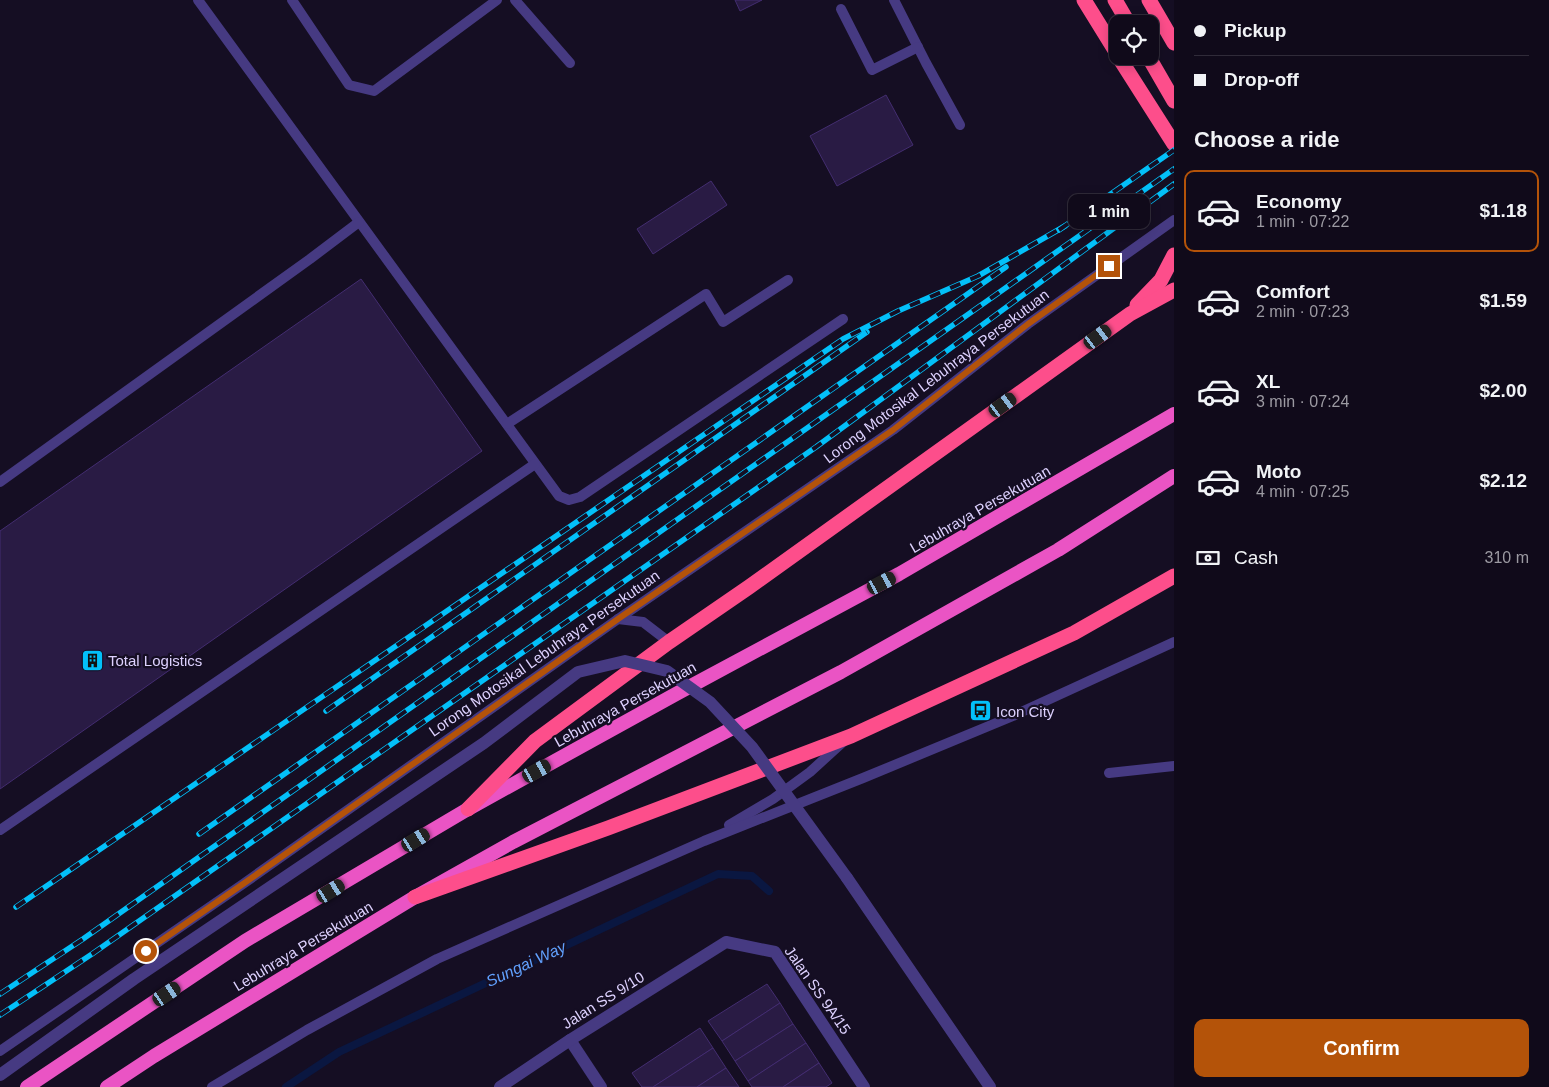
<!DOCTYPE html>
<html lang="en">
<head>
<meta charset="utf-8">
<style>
  :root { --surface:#100a1a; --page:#191323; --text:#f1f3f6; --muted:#9c9aa2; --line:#302b39; --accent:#b45309 }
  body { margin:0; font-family:Helvetica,sans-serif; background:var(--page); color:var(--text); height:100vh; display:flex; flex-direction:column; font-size:19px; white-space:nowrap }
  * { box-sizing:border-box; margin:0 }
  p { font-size:16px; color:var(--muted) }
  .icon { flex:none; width:28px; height:28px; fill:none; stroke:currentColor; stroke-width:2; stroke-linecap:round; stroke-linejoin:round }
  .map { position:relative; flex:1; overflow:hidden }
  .side { display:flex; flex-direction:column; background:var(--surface); width:375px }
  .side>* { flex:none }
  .hud { display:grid; align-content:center; height:110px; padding:0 20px; background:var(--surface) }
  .tools { position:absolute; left:1109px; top:15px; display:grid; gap:10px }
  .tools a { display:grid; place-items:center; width:50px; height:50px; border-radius:10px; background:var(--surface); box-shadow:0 2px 12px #0003,0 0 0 1px var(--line); font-size:25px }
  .end { position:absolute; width:22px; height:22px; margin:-11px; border:6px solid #b45309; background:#fff; box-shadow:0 0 0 2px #fff }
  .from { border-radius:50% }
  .bubble { position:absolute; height:35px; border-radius:10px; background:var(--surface); box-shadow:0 2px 12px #0003,0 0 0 1px var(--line); font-size:16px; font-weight:700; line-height:35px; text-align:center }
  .car { position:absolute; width:15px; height:30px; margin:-15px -8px; border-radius:6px; box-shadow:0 0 4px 1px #0007; background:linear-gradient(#222 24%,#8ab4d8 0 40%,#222 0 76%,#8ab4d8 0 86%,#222 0) }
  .hud b { display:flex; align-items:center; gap:18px; height:48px; font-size:19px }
  .hud b+b { border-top:1px solid var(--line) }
  .hud i { width:12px; height:12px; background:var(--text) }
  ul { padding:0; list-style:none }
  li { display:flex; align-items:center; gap:15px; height:82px; margin:0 10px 8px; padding:0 10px; border:2px solid transparent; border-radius:10px }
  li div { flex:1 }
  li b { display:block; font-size:19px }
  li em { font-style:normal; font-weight:700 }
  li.selected { border-color:var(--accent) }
  li>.icon { width:45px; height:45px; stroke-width:1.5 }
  h2 { padding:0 20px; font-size:22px; line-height:60px }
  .pay { display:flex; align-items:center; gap:12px; height:55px; padding:0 20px; font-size:19px }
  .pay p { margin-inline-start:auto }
  .primary-button { display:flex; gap:10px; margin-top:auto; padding:10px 20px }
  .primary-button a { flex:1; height:58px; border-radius:10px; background:var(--accent); color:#fff; font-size:20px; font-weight:700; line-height:58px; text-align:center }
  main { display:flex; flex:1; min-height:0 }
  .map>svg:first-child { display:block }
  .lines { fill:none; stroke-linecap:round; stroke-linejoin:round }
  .stream { stroke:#0a1741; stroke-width:8 }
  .building { fill:#291b44; stroke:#432d70 }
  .service { stroke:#463a82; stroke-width:10 }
  .minor { stroke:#463a82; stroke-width:12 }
  .trunk { stroke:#ea54c4; stroke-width:14 }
  .motorway { stroke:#fd4e8b; stroke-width:15 }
  .rail-casing { stroke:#03c0f9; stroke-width:5.5 }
  .rail { stroke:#150e23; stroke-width:4; stroke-dasharray:11; stroke-linecap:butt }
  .minor-bridge { stroke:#463a82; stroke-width:12 }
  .route { stroke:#b45309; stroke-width:6 }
  .labels { text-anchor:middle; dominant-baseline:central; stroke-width:4.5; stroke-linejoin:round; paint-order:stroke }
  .street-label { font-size:15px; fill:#ddd1fe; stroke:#150e23 }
  .poi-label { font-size:15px; fill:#ddd1fe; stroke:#150e23; text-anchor:start }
  .water-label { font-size:16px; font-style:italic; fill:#61a0fd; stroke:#150e23 }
</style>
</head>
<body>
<main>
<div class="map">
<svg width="1174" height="1087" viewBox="0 0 1174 1087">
  <rect width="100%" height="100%" fill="#150e23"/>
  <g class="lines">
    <!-- stream -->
    <path class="stream" d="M286,1087L339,1052L718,874L752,876L769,891"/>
  </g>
  <!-- building -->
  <g class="building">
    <path d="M735,0H762L740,11Z"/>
    <path d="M886,95L913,145L837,186L810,136Z"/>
    <path d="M711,181L727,205L653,254L637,229Z"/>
    <path d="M361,279L482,451L0,789V531Z"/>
    <path d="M767,984L780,1003L722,1041L708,1021Z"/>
    <path d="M780,1003L793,1024L735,1061L722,1041Z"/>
    <path d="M793,1024L806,1043L748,1081L735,1061Z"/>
    <path d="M700,1028L713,1048L653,1087H642L632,1073Z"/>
    <path d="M806,1043L819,1063L783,1087H752L748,1081Z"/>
    <path d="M713,1048L726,1068L697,1087H653Z"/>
    <path d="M819,1063L832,1083L826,1087H783Z"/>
    <path d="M726,1068L739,1087H697Z"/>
  </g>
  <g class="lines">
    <!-- service -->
    <g class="service">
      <path d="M198,0L559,496L569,500L580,497L843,319"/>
      <path d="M292,0L349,85L374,91L497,0"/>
      <path d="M515,0L570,63"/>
      <path d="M894,0L926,63L960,125"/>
      <path d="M841,9L872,70L918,47"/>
      <path d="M507,424L706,294L723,322L788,280"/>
      <path d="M0,482L310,259L359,222"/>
      <path d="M618,619L643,622L669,642"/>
      <path d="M1109,773L1174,766"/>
      <path d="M729,825L773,799L810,772L844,741"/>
      <path d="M0,830L535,464"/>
      <path d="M0,1051L243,884L618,619L893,430L1028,324L1174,220"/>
      <path d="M212,1087L307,1030L437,959L704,841L863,778L1013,716L1174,642"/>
    </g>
    <!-- minor -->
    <g class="minor">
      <path d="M847,878L990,1087"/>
      <path d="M570,1040L601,1087"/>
      <path d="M500,1087L570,1040L726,942L775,952L864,1087"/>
    </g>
    <!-- trunk -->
    <g class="trunk">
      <path d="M27,1087L245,941L468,809L676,694L899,574L1174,414"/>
      <path d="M107,1087L154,1056L415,897L513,842L841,672L1058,550L1174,476"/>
    </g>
    <!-- motorway -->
    <g class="motorway">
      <path d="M1084,0L1118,55"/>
      <path d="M1115,0L1129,24"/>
      <path d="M1149,0L1174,43"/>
      <path d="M1118,56L1174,144"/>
      <path d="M1148,56L1174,101"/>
      <path d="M1137,305L1161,280L1174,255"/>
      <path d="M468,809L535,741L669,642L749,587L1130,314L1174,290"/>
      <path d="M415,897L608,828L851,736L1074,633L1174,576"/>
    </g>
    <defs>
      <g id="rail">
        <path d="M1059,230L1174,150"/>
        <path d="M326,711L867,332"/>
        <path d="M199,834L1006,267"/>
        <path d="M16,907L843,339L898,311L978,276L1065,226"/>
        <path d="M0,994L83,939L1174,169"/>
        <path d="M0,1015L92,954L816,447L1174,184"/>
      </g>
    </defs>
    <!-- rail casing -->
    <use href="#rail" class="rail-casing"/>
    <!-- rail -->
    <use href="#rail" class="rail"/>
    <!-- minor-bridge -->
    <path class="minor-bridge" d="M0,1075L134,979L484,743L578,672L625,661L667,671L710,702L752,747L847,878"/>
  </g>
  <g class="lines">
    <!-- route -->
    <path class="route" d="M146,951L243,884L618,619L893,430L1028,324L1109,266"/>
  </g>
  <!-- icons -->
  <defs>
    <symbol id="building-square" viewBox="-11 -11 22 22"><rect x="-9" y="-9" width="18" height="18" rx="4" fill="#03c0f9" stroke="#150e23"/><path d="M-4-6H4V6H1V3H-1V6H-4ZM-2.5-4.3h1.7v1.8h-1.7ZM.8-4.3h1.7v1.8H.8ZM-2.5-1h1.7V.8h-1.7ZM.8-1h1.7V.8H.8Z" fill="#111"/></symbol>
    <symbol id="bus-square" viewBox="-11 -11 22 22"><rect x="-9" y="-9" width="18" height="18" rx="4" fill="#03c0f9" stroke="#150e23"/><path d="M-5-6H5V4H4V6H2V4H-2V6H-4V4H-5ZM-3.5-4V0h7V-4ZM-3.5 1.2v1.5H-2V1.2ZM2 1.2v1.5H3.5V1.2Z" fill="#111"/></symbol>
  </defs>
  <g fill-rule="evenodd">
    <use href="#building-square" x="80" y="648" width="25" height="25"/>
    <use href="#bus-square" x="968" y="698" width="25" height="25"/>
  </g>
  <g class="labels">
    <!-- street labels -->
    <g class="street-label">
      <text transform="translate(936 376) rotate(-37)">Lorong Motosikal Lebuhraya Persekutuan</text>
      <text transform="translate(980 509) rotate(-30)">Lebuhraya Persekutuan</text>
      <text transform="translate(544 653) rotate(-35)">Lorong Motosikal Lebuhraya Persekutuan</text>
      <text transform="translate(625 704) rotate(-29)">Lebuhraya Persekutuan</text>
      <text transform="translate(303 946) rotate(-31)">Lebuhraya Persekutuan</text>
      <text transform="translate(818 990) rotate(55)">Jalan SS 9A/15</text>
      <text transform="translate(603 1000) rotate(-32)">Jalan SS 9/10</text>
    </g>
    <!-- poi labels -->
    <g class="poi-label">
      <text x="108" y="660">Total Logistics</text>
      <text x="996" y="711">Icon City</text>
    </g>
    <!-- water labels -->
    <g class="water-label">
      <text transform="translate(526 964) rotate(-25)">Sungai Way</text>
    </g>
  </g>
</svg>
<div class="tools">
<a><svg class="icon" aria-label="locate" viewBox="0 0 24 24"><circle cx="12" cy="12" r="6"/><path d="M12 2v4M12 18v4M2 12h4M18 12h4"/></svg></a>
</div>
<i class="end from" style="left:146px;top:951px"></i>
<i class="end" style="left:1109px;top:266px"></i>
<div class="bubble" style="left:1068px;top:194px;width:82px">1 min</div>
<i class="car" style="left:1098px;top:337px;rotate:54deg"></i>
<i class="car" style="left:1003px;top:405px;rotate:54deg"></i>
<i class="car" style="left:882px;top:583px;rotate:62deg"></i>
<i class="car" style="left:537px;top:771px;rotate:61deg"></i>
<i class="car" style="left:416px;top:840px;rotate:59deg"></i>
<i class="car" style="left:331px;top:891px;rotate:59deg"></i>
<i class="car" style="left:167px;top:994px;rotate:56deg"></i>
</div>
<section class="side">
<div class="hud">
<b><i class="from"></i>Pickup</b>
<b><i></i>Drop-off</b>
</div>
<h2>Choose a ride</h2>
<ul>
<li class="selected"><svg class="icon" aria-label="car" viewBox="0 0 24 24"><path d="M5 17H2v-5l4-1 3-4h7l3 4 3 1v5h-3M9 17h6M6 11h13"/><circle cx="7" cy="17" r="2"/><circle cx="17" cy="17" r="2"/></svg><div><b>Economy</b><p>1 min · 07:22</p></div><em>$1.18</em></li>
<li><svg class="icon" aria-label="car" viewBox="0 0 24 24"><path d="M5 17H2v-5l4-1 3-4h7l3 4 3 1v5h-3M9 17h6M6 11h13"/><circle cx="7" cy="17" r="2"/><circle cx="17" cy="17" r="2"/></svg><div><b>Comfort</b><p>2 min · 07:23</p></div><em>$1.59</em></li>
<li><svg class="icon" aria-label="car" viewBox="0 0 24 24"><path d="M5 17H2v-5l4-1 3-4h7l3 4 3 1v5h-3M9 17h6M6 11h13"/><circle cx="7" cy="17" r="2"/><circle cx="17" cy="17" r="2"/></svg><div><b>XL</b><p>3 min · 07:24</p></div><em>$2.00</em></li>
<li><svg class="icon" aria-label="car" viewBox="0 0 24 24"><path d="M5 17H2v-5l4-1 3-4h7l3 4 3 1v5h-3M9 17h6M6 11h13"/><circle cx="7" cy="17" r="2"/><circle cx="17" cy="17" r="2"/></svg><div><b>Moto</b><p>4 min · 07:25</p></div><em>$2.12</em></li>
</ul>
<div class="pay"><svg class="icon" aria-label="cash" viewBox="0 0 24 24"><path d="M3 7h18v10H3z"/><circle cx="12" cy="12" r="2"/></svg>Cash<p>310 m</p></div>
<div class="primary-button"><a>Confirm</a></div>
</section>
</main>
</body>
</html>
